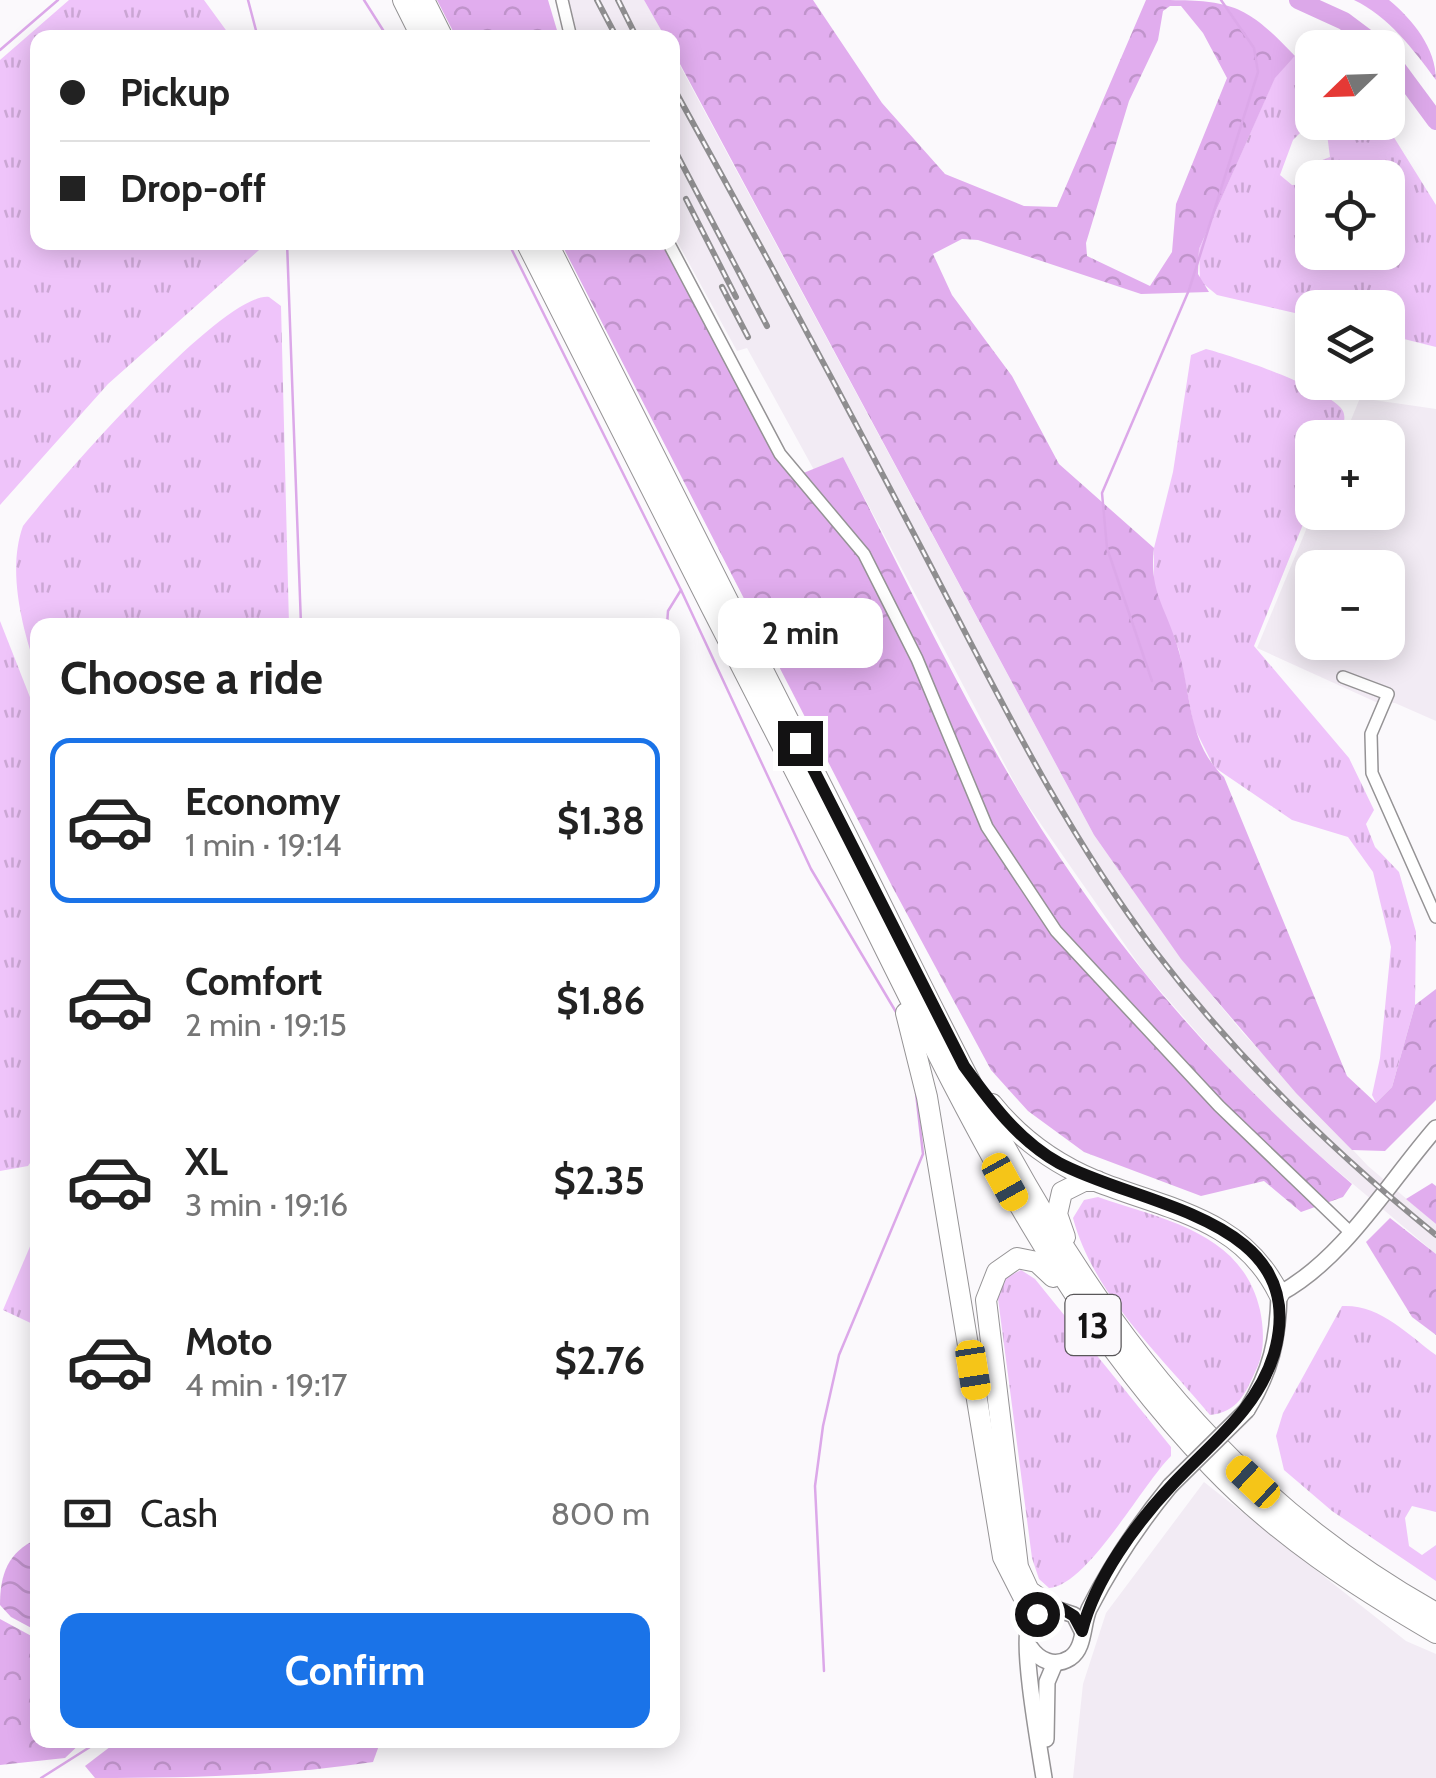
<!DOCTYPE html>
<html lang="en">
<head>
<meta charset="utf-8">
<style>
  :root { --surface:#fff; --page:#f6f6f6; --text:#222; --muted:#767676; --line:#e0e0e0; --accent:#1a73e8 }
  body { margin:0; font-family:Cabin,sans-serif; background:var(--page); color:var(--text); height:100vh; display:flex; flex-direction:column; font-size:38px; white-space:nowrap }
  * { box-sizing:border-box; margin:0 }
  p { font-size:32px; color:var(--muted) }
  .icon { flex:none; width:55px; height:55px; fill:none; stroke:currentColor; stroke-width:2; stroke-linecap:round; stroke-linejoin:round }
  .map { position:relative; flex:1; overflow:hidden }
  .side { position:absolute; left:30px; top:618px; width:650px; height:1130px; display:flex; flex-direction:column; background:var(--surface); border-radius:20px; box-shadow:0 5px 25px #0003 }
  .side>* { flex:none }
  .top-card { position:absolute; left:30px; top:30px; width:650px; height:220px; border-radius:20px; box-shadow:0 5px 25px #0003; display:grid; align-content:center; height:220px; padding:0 30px; background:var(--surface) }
  .needle { width:65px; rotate:247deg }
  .controls { position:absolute; left:1295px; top:30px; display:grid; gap:20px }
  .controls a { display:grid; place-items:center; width:110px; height:110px; border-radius:20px; background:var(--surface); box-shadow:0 5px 25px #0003; font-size:50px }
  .end { position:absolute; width:45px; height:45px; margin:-22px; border:12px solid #131213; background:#fff; box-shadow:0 0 0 5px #fff }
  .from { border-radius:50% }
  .bubble { position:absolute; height:70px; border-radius:20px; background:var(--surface); box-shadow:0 5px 25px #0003; font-size:32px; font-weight:700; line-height:70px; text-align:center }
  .car { position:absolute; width:30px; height:60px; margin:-30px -15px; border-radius:12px; box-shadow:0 0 8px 2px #0007; background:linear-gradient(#f5c518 24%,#345 0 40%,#f5c518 0 76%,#345 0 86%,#f5c518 0) }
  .top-card b { display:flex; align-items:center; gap:35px; height:95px; font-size:38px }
  .top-card b+b { border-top:2px solid var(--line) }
  .top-card i { width:25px; height:25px; background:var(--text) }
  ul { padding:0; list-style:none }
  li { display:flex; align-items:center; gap:30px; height:165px; margin:0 20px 15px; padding:0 10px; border:5px solid transparent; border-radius:20px }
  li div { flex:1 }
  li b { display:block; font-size:38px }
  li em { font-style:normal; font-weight:700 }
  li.on { border-color:var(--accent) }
  li>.icon { width:90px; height:90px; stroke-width:1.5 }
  h2 { padding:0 30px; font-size:45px; line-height:120px }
  .pay { display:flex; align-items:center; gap:25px; height:110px; padding:0 30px; font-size:38px }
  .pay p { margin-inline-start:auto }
  .primary-button { display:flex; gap:20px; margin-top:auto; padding:20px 30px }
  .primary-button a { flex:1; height:115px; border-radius:20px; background:var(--accent); color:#fff; font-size:40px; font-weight:700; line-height:115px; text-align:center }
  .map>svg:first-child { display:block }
  .built { fill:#f2ebf4; fill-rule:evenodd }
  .grass { fill:url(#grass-tufts); fill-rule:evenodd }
  .forest { fill:url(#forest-crowns); fill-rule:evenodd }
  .water { fill:url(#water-waves) }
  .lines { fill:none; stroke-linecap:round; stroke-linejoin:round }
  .stream { stroke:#dca8e9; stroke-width:2.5 }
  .river { stroke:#dca8e9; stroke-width:18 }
  .street-casing { stroke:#959395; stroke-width:14 }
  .secondary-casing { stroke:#959395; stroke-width:18 }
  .highway-casing { stroke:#959395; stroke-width:22 }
  .street { stroke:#fff; stroke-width:11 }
  .secondary { stroke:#fff; stroke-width:15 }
  .highway { stroke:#fff; stroke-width:20 }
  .rail-casing { stroke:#8f8e90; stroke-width:6 }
  .rail { stroke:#fbf9fc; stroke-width:2.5; stroke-dasharray:8; stroke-linecap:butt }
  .secondary-bridge-casing { stroke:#959395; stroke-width:18; stroke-linecap:butt }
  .secondary-bridge { stroke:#fff; stroke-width:15 }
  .route { stroke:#131213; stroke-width:12 }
  .labels { text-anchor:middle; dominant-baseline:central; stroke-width:8; stroke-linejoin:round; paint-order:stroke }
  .shield { fill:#fbf9fc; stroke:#595759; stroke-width:2.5 }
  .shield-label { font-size:35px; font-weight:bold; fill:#131213 }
</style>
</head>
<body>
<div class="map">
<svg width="1436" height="1778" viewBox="0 0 1436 1778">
  <defs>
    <pattern id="grass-tufts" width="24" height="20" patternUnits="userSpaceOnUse" patternTransform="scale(2.5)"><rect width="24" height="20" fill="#efc4fa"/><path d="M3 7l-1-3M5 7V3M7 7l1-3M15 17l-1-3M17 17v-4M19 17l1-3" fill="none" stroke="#cca7d5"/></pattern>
    <pattern id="forest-crowns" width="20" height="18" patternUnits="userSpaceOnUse" patternTransform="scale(2.5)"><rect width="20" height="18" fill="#e1adee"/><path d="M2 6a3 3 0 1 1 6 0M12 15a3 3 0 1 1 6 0" fill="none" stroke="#c094cb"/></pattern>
    <pattern id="water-waves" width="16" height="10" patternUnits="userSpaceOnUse" patternTransform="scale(2.5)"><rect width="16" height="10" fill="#dca8e9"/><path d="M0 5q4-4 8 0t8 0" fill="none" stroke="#bc90c7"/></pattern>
  </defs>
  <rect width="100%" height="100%" fill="#fbf9fc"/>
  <!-- built -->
  <g class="built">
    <path d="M556,0H644L665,37H571Z"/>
    <path d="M672,51L1094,835L1181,958L1243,1033L1368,1166L1436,1224V1254L1264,1109L1144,972L1022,797L843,457L814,470L747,348L737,351L673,234Z"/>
    <path d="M1360,398L1436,409V721L1395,703H1378L1257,648L1313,513L1388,512V438L1344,437ZM1312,568H1388V642H1312Z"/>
    <path d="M1204,1482L1406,1641L1436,1654V1778H1073L1083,1684L1106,1613Z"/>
  </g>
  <!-- grass -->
  <g class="grass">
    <path d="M69,0H204L231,37L38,38V242L267,243L108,384L0,505V60Z"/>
    <path d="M1295,56L1312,60V122L1385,123L1436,205V347L1388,335V308H1312V317L1217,295L1200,281L1199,249L1275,77ZM1310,123L1327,134L1330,157L1317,162L1316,173L1323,177L1388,178V252H1312V190L1306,184L1292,185L1280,175L1293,140Z"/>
    <path d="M269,297L281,306L289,625H38L37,671C22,628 7,570 23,526C56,484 223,291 269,297Z"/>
    <path d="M1206,349C1236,357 1319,385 1340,407C1349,416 1342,428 1338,437L1312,438V502L1254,646L1349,758L1374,810L1366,824L1375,847L1399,872L1416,932L1415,1005L1392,1087L1376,1103L1372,1095L1380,1058L1391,947L1373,872L1348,837L1292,820L1214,767L1194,727L1179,650L1154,592V548L1173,472L1191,355Z"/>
    <path d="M0,621L37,715V1153L28,1166L0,1171Z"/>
    <path d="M1098,1197C1164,1220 1242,1232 1260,1310C1264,1329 1265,1352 1256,1370C1245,1394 1238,1412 1210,1415C1161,1356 1093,1294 1073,1218L1084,1200Z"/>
    <path d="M37,1230L38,1326H37L3,1310Z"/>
    <path d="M1021,1270L1035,1279L1171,1447V1456C1142,1485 1087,1586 1049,1588L1039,1579L1032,1558L997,1291L1006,1278Z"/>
    <path d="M1342,1306C1380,1304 1407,1334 1436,1355V1512L1412,1506L1405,1518L1409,1546L1422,1555L1436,1545V1581L1332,1511L1284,1470L1276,1436L1283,1413Z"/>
  </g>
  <!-- forest -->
  <g class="forest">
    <path d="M437,0H548L559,37H456Z"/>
    <path d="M644,0H813L882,103L945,174L1024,206L1057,207L1146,0C1229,0 1242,0 1295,56L1275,78L1199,249L1198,274L1209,292L1141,294L978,240L962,239L933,254L952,295L1012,376L1059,464L1154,548C1149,591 1165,606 1177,645C1192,691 1186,741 1224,777L1347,1076L1376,1103L1392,1087L1415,1005L1436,989V1100L1385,1151L1352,1150L1296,1093L1181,959L1094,835L673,51L672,38L665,37ZM1170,6H1181L1203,33L1227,78L1176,204L1172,252L1150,286L1087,256L1086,243L1129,101L1158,40L1163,11Z"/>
    <path d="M1354,0H1389C1413,20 1436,48 1436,80C1413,49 1389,17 1354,0Z"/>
    <path d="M561,243H662L791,478L843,457C902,571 957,689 1023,799C1113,949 1220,1071 1352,1184L1343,1197L1301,1212L1264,1181L1201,1196L1084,1152L1028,1111L991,1070L893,888Z"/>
    <path d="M1432,1183L1436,1186V1224L1406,1199Z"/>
    <path d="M1390,1218L1436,1254V1335L1412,1317L1366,1242Z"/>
    <path d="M0,1619L37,1639L38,1740H84L65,1758L0,1765Z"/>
    <path d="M119,1740H381L373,1762C280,1776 189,1778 95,1778L85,1766Z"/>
  </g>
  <!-- water -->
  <path class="water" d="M37,1539V1631L11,1617L0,1605C0,1574 8,1552 37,1539Z"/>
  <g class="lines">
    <!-- stream -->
    <g class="stream">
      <path d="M248,0L258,38"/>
      <path d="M364,0L388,38"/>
      <path d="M0,50L58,0"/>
      <path d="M287,242L301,625"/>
      <path d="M508,242L681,590L668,611L667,625"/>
      <path d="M681,590L811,869L896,1012"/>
      <path d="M1152,681L1107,548L1102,493L1189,290L1258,72L1254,48L1221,0"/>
      <path d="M824,1671L815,1486L823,1426L839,1355L923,1154L916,1093"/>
      <path d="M344,1746L350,1740"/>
      <path d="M41,1778L101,1740"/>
    </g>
    <!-- river -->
    <g class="river">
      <path d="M1298,0L1344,21L1380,48"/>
      <path d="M1388,56L1436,121"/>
    </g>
    <defs>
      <g id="street">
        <path d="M562,0L571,38"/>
        <path d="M668,242L780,454L864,554L917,659L987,827L1056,931L1219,1106L1349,1231"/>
        <path d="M1343,677L1388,694L1371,734L1372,773L1436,917"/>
      </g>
      <g id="secondary">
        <path d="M1247,1410C1271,1371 1278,1340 1279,1294C1344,1259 1388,1183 1436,1128"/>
        <path d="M1030,1647C1039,1660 1054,1668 1070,1658C1085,1648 1082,1625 1089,1609C1112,1564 1138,1525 1170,1486"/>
        <path d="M1046,1739L1047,1682L1055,1663"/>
        <path d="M1044,1778C1040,1752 1021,1646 1029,1626C1033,1615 1042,1610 1053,1608L1074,1615L1082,1631"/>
      </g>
      <g id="highway">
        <path d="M403,0L422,38"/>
        <path d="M424,0L443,38"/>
        <path d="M526,242C630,447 733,651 838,855C947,1069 1043,1292 1212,1467C1277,1535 1355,1586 1436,1633"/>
        <path d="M547,242C645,439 745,634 844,830C1001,1140 1117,1434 1436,1613"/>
        <path d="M906,1013L927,1097L1003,1557L1032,1614L1031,1621"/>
        <path d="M992,1104C1020,1139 1055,1164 1096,1181C1168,1210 1241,1217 1279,1294"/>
        <path d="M1065,1237L1057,1214L1062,1192L1084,1181H1097"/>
        <path d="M1053,1277L1037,1262L1017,1258L997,1272L986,1300L1018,1567L1029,1591L1053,1608"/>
      </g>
    </defs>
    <!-- street casing -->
    <use href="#street" class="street-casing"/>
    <!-- secondary casing -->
    <use href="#secondary" class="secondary-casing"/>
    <!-- highway casing -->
    <use href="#highway" class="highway-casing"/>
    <!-- street -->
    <use href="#street" class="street"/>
    <!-- secondary -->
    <use href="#secondary" class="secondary"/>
    <!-- highway -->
    <use href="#highway" class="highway"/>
    <defs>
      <g id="rail">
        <path d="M597,0L617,38"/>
        <path d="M618,0L637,38"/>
        <path d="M672,85C759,242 844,400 927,559C997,693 1063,829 1155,951C1236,1057 1332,1151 1436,1235"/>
        <path d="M672,145L767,326"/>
        <path d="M686,199L736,297"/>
        <path d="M722,287L748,337"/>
      </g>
    </defs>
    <!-- rail casing -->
    <use href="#rail" class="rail-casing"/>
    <!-- rail -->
    <use href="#rail" class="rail"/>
    <defs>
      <path id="secondary-bridge" d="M1170,1486L1247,1410"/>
    </defs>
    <!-- secondary-bridge casing -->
    <use href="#secondary-bridge" class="secondary-bridge-casing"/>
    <!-- secondary-bridge -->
    <use href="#secondary-bridge" class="secondary-bridge"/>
  </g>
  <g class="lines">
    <!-- route -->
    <path class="route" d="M800,743L964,1066C991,1103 1018,1140 1059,1163C1141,1207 1313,1218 1274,1354C1257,1410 1211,1443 1173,1484C1136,1523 1095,1579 1082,1631L1074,1616L1061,1608L1037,1614"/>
  </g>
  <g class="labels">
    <!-- shield labels -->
    <rect class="shield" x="1065.5" y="1295" width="55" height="60" rx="8"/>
    <g class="shield-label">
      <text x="1093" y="1325">13</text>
    </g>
  </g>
</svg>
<div class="controls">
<a><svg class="needle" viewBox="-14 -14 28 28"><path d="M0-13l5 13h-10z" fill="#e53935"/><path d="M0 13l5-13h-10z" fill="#767676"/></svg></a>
<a><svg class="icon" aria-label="locate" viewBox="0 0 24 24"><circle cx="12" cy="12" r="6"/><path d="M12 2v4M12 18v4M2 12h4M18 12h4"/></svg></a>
<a><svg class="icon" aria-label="layers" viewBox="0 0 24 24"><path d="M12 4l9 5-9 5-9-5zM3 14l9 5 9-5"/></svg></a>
<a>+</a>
<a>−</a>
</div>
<i class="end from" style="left:1037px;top:1614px"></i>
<i class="end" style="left:800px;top:743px"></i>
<div class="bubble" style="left:718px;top:598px;width:165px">2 min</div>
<i class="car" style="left:1005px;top:1182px;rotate:151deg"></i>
<i class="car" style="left:973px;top:1370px;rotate:171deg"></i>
<i class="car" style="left:1253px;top:1482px;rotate:313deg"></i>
<div class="top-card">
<b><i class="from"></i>Pickup</b>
<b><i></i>Drop-off</b>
</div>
<section class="side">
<h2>Choose a ride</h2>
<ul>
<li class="on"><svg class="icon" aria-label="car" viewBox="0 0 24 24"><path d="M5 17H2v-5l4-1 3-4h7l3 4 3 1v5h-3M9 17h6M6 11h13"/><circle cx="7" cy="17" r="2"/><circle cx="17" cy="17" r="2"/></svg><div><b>Economy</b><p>1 min · 19:14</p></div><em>$1.38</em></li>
<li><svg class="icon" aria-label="car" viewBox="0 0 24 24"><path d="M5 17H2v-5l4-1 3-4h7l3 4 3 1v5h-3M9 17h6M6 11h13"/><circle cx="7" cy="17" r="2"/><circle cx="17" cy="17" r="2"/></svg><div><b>Comfort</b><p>2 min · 19:15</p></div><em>$1.86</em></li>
<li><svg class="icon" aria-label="car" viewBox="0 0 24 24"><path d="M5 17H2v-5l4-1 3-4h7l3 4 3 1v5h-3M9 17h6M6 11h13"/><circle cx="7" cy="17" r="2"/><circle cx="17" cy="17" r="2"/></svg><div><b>XL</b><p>3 min · 19:16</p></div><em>$2.35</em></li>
<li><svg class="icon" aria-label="car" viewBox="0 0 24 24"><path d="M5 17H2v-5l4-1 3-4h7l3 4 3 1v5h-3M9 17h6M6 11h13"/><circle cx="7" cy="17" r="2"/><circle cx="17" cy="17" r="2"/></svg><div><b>Moto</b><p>4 min · 19:17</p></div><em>$2.76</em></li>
</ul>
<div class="pay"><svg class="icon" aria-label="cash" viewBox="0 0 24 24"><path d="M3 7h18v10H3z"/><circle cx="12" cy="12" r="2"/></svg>Cash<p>800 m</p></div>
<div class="primary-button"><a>Confirm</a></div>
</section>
</div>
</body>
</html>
